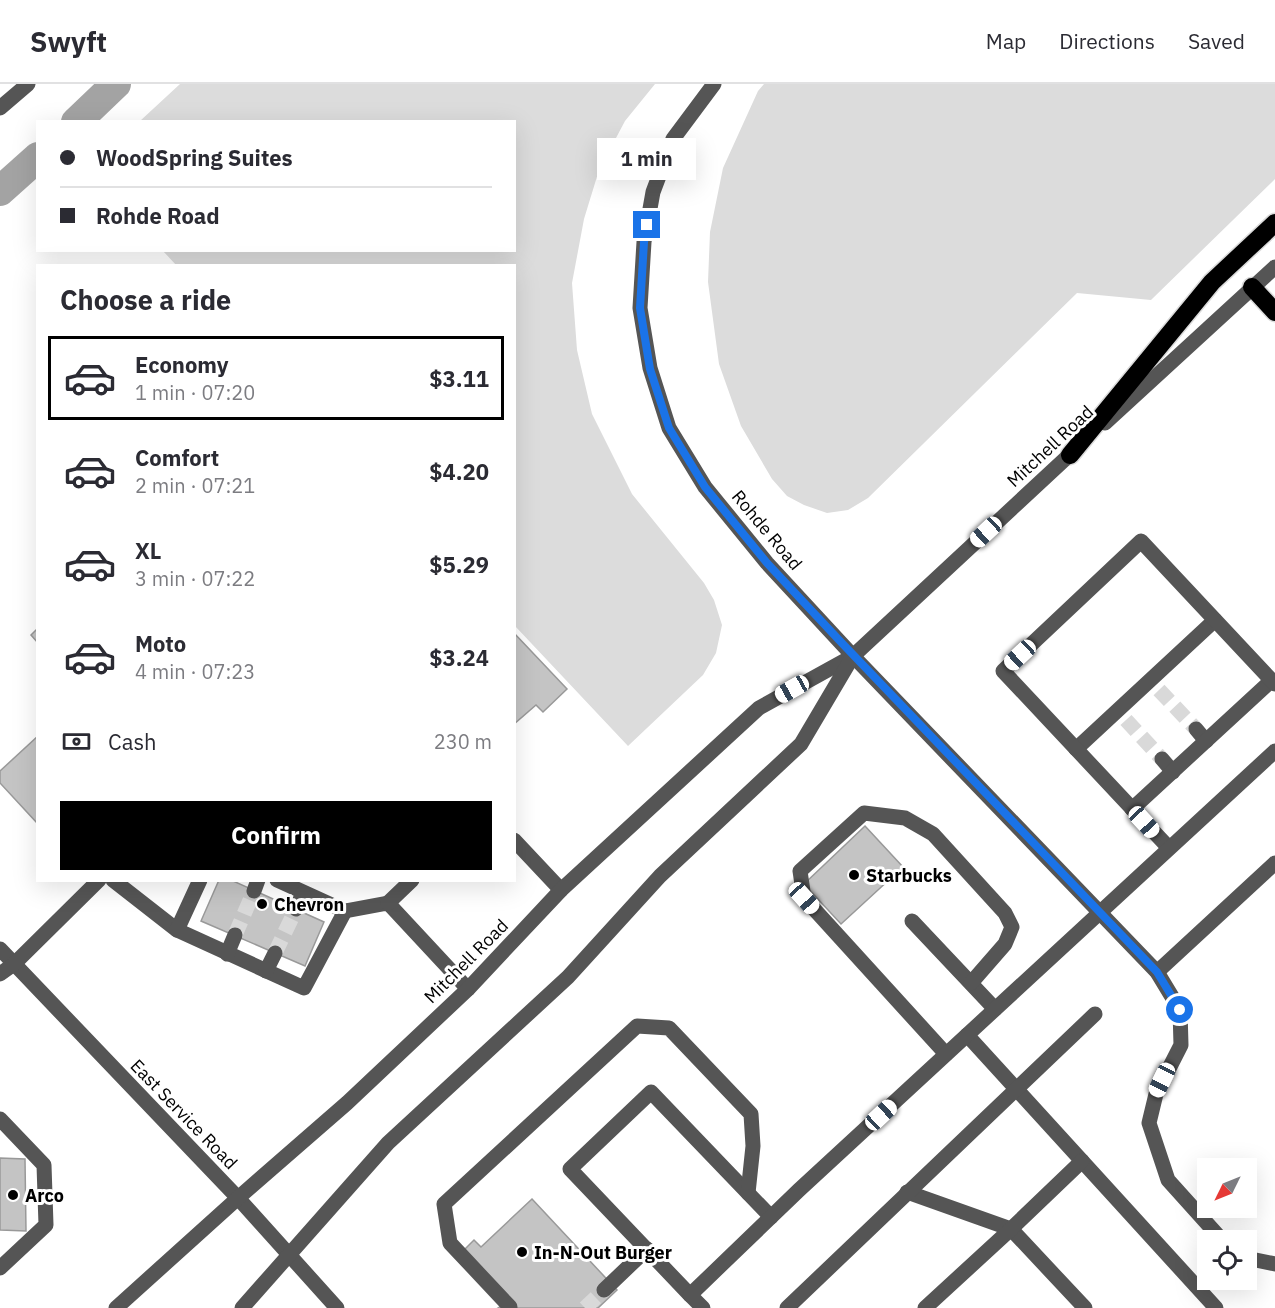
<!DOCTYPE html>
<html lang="en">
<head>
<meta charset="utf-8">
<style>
  :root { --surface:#fff; --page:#f7f7f7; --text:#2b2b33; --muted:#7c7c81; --line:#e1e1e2; --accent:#000 }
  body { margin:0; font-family:"IBM Plex Sans",sans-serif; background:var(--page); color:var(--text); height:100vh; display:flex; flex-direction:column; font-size:22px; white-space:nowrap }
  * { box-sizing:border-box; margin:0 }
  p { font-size:20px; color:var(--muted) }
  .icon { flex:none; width:33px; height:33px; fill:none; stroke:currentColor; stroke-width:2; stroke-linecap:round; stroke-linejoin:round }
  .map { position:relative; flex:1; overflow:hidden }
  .details { position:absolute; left:36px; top:180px; width:480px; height:618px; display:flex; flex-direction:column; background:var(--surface); border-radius:0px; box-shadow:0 6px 24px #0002 }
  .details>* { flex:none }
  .guide { position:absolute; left:36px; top:36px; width:480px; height:132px; border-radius:0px; box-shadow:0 6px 24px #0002; display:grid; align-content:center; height:132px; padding:0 24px; background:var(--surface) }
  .needle { width:39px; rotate:227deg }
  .fabs { position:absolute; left:1197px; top:1074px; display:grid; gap:12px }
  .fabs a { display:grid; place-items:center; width:60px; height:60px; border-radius:0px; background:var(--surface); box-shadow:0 6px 24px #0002; font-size:30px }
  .end { position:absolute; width:27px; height:27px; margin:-14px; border:8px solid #1a73e8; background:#fff; box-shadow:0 0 0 3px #fff }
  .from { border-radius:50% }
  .bubble { position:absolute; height:42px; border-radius:0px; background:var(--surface); box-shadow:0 6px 24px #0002; font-size:20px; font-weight:800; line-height:42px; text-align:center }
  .car { position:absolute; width:18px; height:36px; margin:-18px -9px; border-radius:8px; box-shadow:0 0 4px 2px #0007; background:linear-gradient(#fff 24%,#345 0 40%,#fff 0 76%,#345 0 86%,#fff 0) }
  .guide b { display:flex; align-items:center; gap:21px; height:57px; font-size:22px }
  .guide b+b { border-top:2px solid var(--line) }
  .guide i { width:15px; height:15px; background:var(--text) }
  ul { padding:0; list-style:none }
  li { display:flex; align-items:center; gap:18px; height:84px; margin:0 12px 9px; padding:0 12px; border:3px solid transparent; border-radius:0px }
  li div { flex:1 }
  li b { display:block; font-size:22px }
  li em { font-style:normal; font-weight:800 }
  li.selected { border-color:var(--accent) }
  li>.icon { width:54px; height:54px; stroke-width:1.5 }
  h2 { padding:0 24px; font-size:27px; line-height:72px }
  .pay { display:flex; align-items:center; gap:15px; height:66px; padding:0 24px; font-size:22px }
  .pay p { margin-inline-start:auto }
  .button { display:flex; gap:12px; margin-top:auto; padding:12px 24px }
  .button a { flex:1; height:69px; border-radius:0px; background:var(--accent); color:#fff; font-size:24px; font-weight:800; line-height:69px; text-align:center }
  header { display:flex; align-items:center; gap:36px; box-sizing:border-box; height:84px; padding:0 30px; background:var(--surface); border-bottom:2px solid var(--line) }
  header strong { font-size:28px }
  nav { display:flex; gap:33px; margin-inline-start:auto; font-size:21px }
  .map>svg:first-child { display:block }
  .green { fill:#dcdcdc }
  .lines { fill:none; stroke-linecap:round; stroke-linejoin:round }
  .canal { stroke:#a3a3a3; stroke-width:30 }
  .building { fill:#c4c4c4; stroke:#999; stroke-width:1.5 }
  .minor-tunnel { stroke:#d9d9d9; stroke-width:15; stroke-dasharray:15 8; stroke-linecap:butt }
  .highway-casing { stroke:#dbdbdb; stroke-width:21 }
  .minor { stroke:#555; stroke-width:15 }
  .highway { stroke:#000; stroke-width:18 }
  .route { stroke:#1a73e8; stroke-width:8 }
  .poi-dot { fill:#000; stroke:#fff; stroke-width:2 }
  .labels { text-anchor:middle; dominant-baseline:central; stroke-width:6; stroke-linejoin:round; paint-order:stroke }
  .street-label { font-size:18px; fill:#000; stroke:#fff }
  .poi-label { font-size:18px; font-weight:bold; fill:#000; stroke:#fff; text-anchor:start }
</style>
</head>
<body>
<header>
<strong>Swyft</strong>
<nav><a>Map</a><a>Directions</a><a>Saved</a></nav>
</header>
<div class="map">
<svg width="1275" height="1224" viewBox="0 0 1275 1224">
  <rect width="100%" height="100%" fill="#fff"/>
  <!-- green -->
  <g class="green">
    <path d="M180,0H655L625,37L599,86L584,135L572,199L577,266L592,330L632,410L704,499L714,516L722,541L716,569L703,591L628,662L515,542L514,182H177L163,167L514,166V38L140,37Z"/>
    <path d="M764,0H1275V95L1151,216L1077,209L868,414L848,426L827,429L804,421L787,412L772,395L741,342L719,280L708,198L710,148L723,84L758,7Z"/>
  </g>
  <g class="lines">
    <!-- canal -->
    <g class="canal">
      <path d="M76,38L116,0"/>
      <path d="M0,107L38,73"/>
    </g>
  </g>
  <!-- building -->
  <g class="building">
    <path d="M38,544V559L31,551Z"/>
    <path d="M514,549L567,605L543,628L536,621L514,640Z"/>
    <path d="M38,652V740L0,699V687Z"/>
    <path d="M865,742L903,783L841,840L804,800Z"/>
    <path d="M219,796H231L324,838L305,882L201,837Z"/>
    <path d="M0,1074L25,1075L26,1147L0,1146Z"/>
    <path d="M532,1115L617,1206L598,1224H498L501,1222L456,1174L474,1156L481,1163Z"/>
  </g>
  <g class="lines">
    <!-- minor-tunnel -->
    <g class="minor-tunnel">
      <path d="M1159,606L1196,645"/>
      <path d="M1126,636L1162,675"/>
      <path d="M235,851L254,807"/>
      <path d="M275,869L296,825"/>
      <path d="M585,1224L604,1206"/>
    </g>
    <defs>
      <g id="highway">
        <path d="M1252,203L1275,228"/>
        <path d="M1070,371L1212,198L1275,139"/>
      </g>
    </defs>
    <!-- highway casing -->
    <use href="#highway" class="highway-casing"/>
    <!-- minor -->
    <g class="minor">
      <path d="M714,0L673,55L653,108L644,158L640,224L650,284L669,344L705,403L767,479L853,572L1157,888L1180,926L1181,961L1156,1010L1149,1039L1168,1096L1222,1156"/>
      <path d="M0,24L28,0"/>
      <path d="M1105,339L1275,183"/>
      <path d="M1196,645L1206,657"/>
      <path d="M1076,665L1215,536"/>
      <path d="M1162,675L1173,688"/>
      <path d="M1132,725L1272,596"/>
      <path d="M514,756L561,806"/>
      <path d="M1169,764L1003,587L1141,457L1275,600"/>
      <path d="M113,796L177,846"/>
      <path d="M200,796L177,846L304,904L345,827"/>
      <path d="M277,796L345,827L388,819L468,905"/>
      <path d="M254,807L258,796"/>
      <path d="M388,819L412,796"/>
      <path d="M296,825L303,809"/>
      <path d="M912,837L995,925"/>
      <path d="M0,865L238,1114L337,1224"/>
      <path d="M227,870L235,851"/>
      <path d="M266,887L275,869"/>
      <path d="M1157,888L1275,779"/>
      <path d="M0,890L14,880L99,796"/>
      <path d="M967,951L1216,1224"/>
      <path d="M946,970L804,814L800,787L864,729L905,734L933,750L1005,829L1012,843L1005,860L971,899"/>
      <path d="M0,1035L44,1081L46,1141L0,1184"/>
      <path d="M907,1108L1011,1145L1085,1224"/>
      <path d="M1246,1174L1275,1180"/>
      <path d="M604,1206L647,1165"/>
      <path d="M690,1211L570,1085L651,1008L771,1133"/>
      <path d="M510,1223L450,1159L444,1120L637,942L669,944L751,1030L753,1062L748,1109"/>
      <path d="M116,1224L238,1114L347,1019L468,905L561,806L759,624L853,572L1078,363"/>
      <path d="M242,1224L388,1059L568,893L660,792L801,660L853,572"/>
      <path d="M703,1224L690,1211L799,1106L1275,667"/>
      <path d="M787,1224L1095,930"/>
      <path d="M925,1224L1011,1145L1082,1077"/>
    </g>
    <!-- highway -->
    <use href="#highway" class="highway"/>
  </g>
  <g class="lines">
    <!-- route -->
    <path class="route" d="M647,141L644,158L640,224L650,285L669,344L705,403L767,479L839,556L1157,888L1180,926"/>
  </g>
  <!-- markers -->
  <g class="poi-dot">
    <circle cx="854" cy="791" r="6"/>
    <circle cx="262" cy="820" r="6"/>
    <circle cx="13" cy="1111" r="6"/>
    <circle cx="522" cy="1168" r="6"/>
  </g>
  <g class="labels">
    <!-- street labels -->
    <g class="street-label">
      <text transform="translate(1050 362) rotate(-43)">Mitchell Road</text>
      <text transform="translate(767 446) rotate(50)">Rohde Road</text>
      <text transform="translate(466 877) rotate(-45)">Mitchell Road</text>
      <text transform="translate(184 1030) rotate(46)">East Service Road</text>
    </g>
    <!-- poi labels -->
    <g class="poi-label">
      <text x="866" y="791">Starbucks</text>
      <text x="274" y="820">Chevron</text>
      <text x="25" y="1111">Arco</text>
      <text x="534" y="1168">In-N-Out Burger</text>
    </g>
  </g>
</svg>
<div class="fabs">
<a><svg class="needle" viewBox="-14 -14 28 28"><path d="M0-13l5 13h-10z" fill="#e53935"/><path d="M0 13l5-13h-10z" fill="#7c7c81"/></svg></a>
<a><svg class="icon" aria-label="locate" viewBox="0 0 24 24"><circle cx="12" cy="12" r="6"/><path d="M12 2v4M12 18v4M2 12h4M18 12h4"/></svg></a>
</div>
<i class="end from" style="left:1180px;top:926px"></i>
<i class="end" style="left:647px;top:141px"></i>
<div class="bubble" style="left:597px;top:54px;width:99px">1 min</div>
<i class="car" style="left:986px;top:448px;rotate:227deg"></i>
<i class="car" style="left:1020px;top:571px;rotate:227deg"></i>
<i class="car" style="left:792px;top:605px;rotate:241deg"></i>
<i class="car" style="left:1144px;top:738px;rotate:137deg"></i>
<i class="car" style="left:804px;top:814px;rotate:138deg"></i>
<i class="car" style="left:1162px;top:996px;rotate:206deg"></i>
<i class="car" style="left:881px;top:1031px;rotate:47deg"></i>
<div class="guide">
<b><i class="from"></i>WoodSpring Suites</b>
<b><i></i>Rohde Road</b>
</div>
<section class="details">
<h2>Choose a ride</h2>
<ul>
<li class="selected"><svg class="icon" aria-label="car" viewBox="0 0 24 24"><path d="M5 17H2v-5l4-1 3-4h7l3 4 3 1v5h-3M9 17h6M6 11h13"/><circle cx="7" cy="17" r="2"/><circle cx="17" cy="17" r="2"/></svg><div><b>Economy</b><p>1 min · 07:20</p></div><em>$3.11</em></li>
<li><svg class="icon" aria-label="car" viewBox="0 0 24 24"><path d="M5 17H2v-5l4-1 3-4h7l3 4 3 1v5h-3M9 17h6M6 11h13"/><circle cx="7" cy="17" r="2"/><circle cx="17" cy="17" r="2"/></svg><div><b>Comfort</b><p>2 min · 07:21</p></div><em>$4.20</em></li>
<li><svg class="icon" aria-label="car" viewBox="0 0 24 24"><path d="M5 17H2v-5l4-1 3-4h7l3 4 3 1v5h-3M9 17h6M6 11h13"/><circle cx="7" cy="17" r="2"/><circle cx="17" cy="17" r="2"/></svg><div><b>XL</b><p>3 min · 07:22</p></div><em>$5.29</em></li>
<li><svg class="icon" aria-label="car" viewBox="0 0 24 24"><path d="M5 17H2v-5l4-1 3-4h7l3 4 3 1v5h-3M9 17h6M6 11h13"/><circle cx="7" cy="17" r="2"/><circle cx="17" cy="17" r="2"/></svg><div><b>Moto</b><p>4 min · 07:23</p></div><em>$3.24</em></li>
</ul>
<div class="pay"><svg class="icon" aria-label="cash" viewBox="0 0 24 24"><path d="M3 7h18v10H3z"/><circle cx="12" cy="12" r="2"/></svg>Cash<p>230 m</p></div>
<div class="button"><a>Confirm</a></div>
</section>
</div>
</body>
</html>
